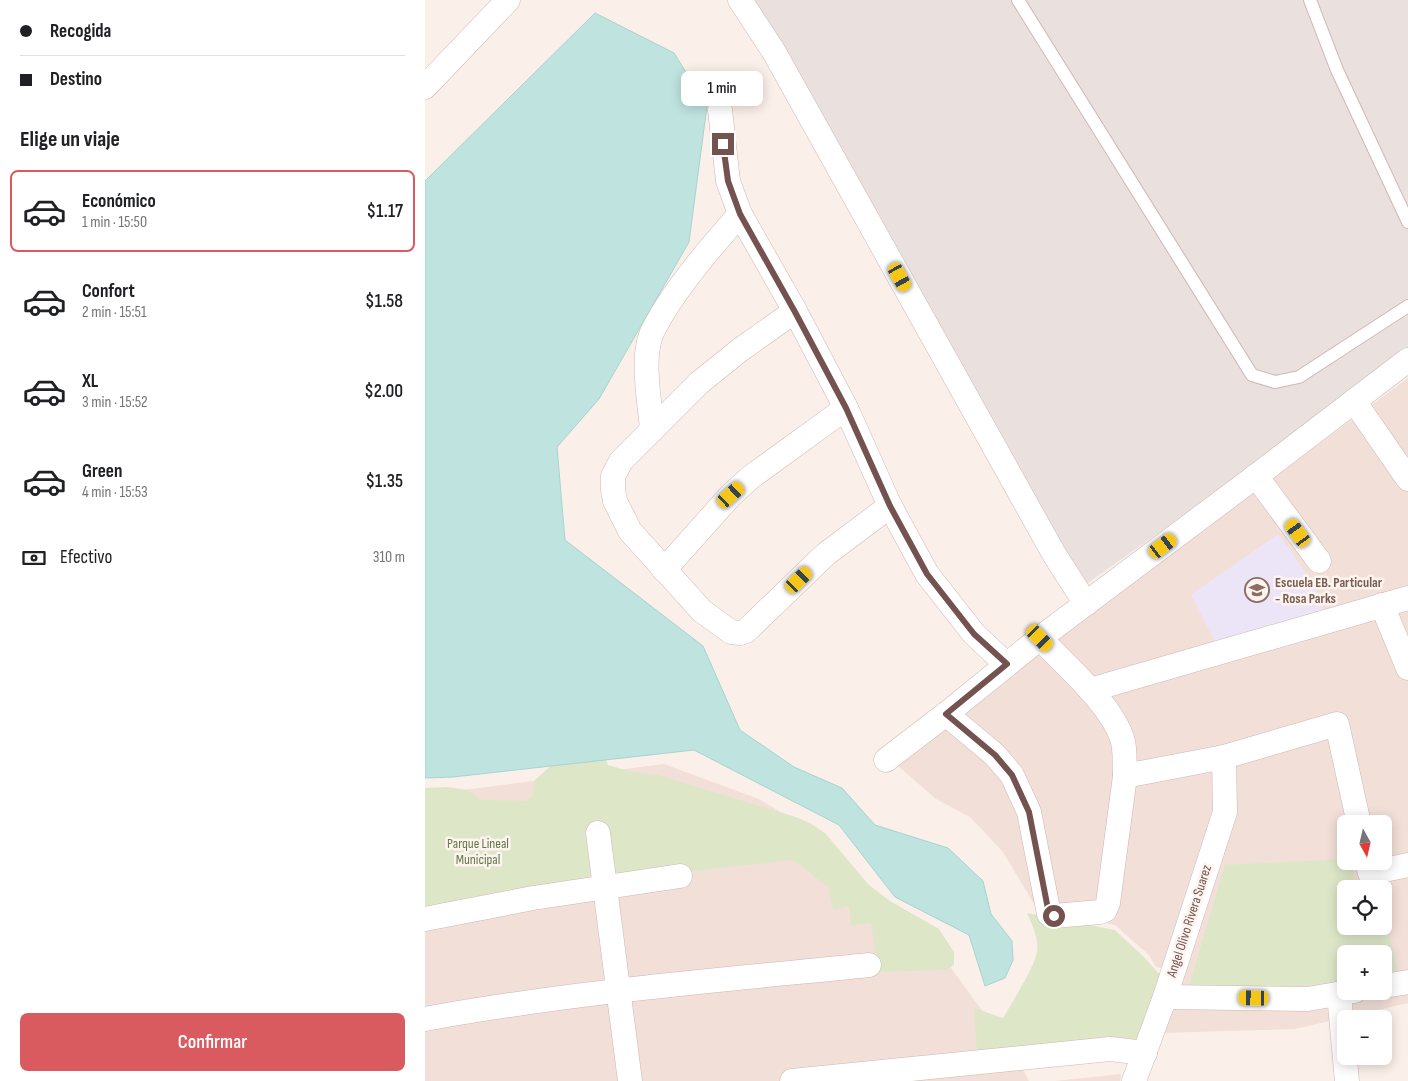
<!DOCTYPE html>
<html lang="es">
<head>
<meta charset="utf-8">
<style>
  :root { --surface:#fff; --page:#f2f2f2; --text:#202124; --muted:#757577; --line:#e0e0e0; --accent:#d95a5f }
  body { margin:0; font-family:"Sofia Sans Condensed",sans-serif; background:var(--page); color:var(--text); height:100vh; display:flex; flex-direction:column; font-size:19px; white-space:nowrap }
  * { box-sizing:border-box; margin:0 }
  p { font-size:16px; color:var(--muted) }
  .icon { flex:none; width:28px; height:28px; fill:none; stroke:currentColor; stroke-width:2; stroke-linecap:round; stroke-linejoin:round }
  .map { position:relative; flex:1; overflow:hidden }
  .sheet { display:flex; flex-direction:column; background:var(--surface); width:425px }
  .sheet>* { flex:none }
  .hud { display:grid; align-content:center; height:110px; padding:0 20px; background:var(--surface) }
  .needle { width:32px; rotate:172deg }
  .buttons { position:absolute; left:912px; top:815px; display:grid; gap:10px }
  .buttons a { display:grid; place-items:center; width:55px; height:55px; border-radius:8px; background:var(--surface); box-shadow:0 2px 12px #0003; font-size:25px }
  .end { position:absolute; width:22px; height:22px; margin:-11px; border:6px solid #73524f; background:#fff; box-shadow:0 0 0 2px #fff }
  .from { border-radius:50% }
  .bubble { position:absolute; height:35px; border-radius:8px; background:var(--surface); box-shadow:0 2px 12px #0003; font-size:16px; font-weight:600; line-height:35px; text-align:center }
  .car { position:absolute; width:15px; height:30px; margin:-15px -8px; border-radius:6px; box-shadow:0 0 4px 1px #0007; background:linear-gradient(#f5c518 24%,#345 0 40%,#f5c518 0 76%,#345 0 86%,#f5c518 0) }
  .hud b { display:flex; align-items:center; gap:18px; height:48px; font-size:19px }
  .hud b+b { border-top:1px solid var(--line) }
  .hud i { width:12px; height:12px; background:var(--text) }
  ul { padding:0; list-style:none }
  li { display:flex; align-items:center; gap:15px; height:82px; margin:0 10px 8px; padding:0 10px; border:2px solid transparent; border-radius:8px }
  li div { flex:1 }
  li b { display:block; font-size:19px }
  li em { font-style:normal; font-weight:600 }
  li.on { border-color:var(--accent) }
  li>.icon { width:45px; height:45px; stroke-width:1.5 }
  h2 { padding:0 20px; font-size:22px; line-height:60px }
  .pay { display:flex; align-items:center; gap:12px; height:55px; padding:0 20px; font-size:19px }
  .pay p { margin-inline-start:auto }
  .primary-button { display:flex; gap:10px; margin-top:auto; padding:10px 20px }
  .primary-button a { flex:1; height:58px; border-radius:8px; background:var(--accent); color:#fff; font-size:20px; font-weight:600; line-height:58px; text-align:center }
  main { display:flex; flex:1; min-height:0 }
  .map>svg:first-child { display:block }
  .residential { fill:#f2dfd8; fill-rule:evenodd }
  .industrial { fill:#eae1df }
  .education { fill:#ece5f7 }
  .green { fill:#dde7c8 }
  .water { fill:#bfe3df; stroke:#a6d4cf }
  .lines { fill:none; stroke-linecap:round; stroke-linejoin:round }
  .lane-casing { stroke:#ceb7b3; stroke-width:14 }
  .street-casing { stroke:#ceb7b3; stroke-width:25 }
  .lane { stroke:#fff; stroke-width:12 }
  .street { stroke:#fff; stroke-width:24 }
  .route { stroke:#73524f; stroke-width:6 }
  .labels { text-anchor:middle; dominant-baseline:central; stroke-width:5; stroke-linejoin:round; paint-order:stroke }
  .education-label { font-size:14px; font-weight:bold; fill:#785e54; stroke:#fdf4ef; text-anchor:start }
  .park-label { font-size:14px; fill:#627848; stroke:#fdf4ef }
  .street-label { font-size:14px; fill:#73524f; stroke:#fdf4ef }
</style>
</head>
<body>
<main>
<section class="sheet">
<div class="hud">
<b><i class="from"></i>Recogida</b>
<b><i></i>Destino</b>
</div>
<h2>Elige un viaje</h2>
<ul>
<li class="on"><svg class="icon" aria-label="car" viewBox="0 0 24 24"><path d="M5 17H2v-5l4-1 3-4h7l3 4 3 1v5h-3M9 17h6M6 11h13"/><circle cx="7" cy="17" r="2"/><circle cx="17" cy="17" r="2"/></svg><div><b>Económico</b><p>1 min · 15:50</p></div><em>$1.17</em></li>
<li><svg class="icon" aria-label="car" viewBox="0 0 24 24"><path d="M5 17H2v-5l4-1 3-4h7l3 4 3 1v5h-3M9 17h6M6 11h13"/><circle cx="7" cy="17" r="2"/><circle cx="17" cy="17" r="2"/></svg><div><b>Confort</b><p>2 min · 15:51</p></div><em>$1.58</em></li>
<li><svg class="icon" aria-label="car" viewBox="0 0 24 24"><path d="M5 17H2v-5l4-1 3-4h7l3 4 3 1v5h-3M9 17h6M6 11h13"/><circle cx="7" cy="17" r="2"/><circle cx="17" cy="17" r="2"/></svg><div><b>XL</b><p>3 min · 15:52</p></div><em>$2.00</em></li>
<li><svg class="icon" aria-label="car" viewBox="0 0 24 24"><path d="M5 17H2v-5l4-1 3-4h7l3 4 3 1v5h-3M9 17h6M6 11h13"/><circle cx="7" cy="17" r="2"/><circle cx="17" cy="17" r="2"/></svg><div><b>Green</b><p>4 min · 15:53</p></div><em>$1.35</em></li>
</ul>
<div class="pay"><svg class="icon" aria-label="cash" viewBox="0 0 24 24"><path d="M3 7h18v10H3z"/><circle cx="12" cy="12" r="2"/></svg>Efectivo<p>310 m</p></div>
<div class="primary-button"><a>Confirmar</a></div>
</section>
<div class="map">
<svg width="983" height="1081" viewBox="0 0 983 1081">
  <rect width="100%" height="100%" fill="#fbefe9"/>
  <!-- residential -->
  <g class="residential">
    <path d="M983,378V1003L870,1029L735,1033L756,971L731,967L724,955L690,925L632,912L609,904L578,852L545,817L511,799L466,760ZM921,824H959V861H921ZM921,889H959V926H921ZM921,954H959V991H921Z"/>
    <path d="M239,764L334,799L407,844L415,873L521,961L556,1009L581,1038L604,1081H0V795Z"/>
    <path d="M696,1074L695,1081H630Z"/>
  </g>
  <!-- industrial -->
  <path class="industrial" d="M329,0H983V350L824,469L657,587Z"/>
  <!-- education -->
  <path class="education" d="M853,534L889,584L900,613L791,643L766,595Z"/>
  <!-- green -->
  <g class="green">
    <path d="M179,755L183,765L204,771L233,775L371,817L385,823L400,833L444,885L465,901L514,929L529,952V965L521,970L454,972L446,923L426,925L424,906L408,910L404,888L368,860L196,879L190,875L183,830L159,832L168,875L166,880L0,913V788L22,787L43,790L57,800L102,801L107,796L109,781L131,761Z"/>
    <path d="M921,859V861H926L931,883H951L953,889H921V926H959V914L974,977L959,979V954H921V983L762,993L800,865Z"/>
    <path d="M602,913L690,930L719,957L737,977L711,1044L552,1052L549,1008L578,1018C586,1004 611,965 612,951C614,938 607,925 602,913Z"/>
  </g>
  <!-- water -->
  <path class="water" d="M170,13L249,53L282,106L264,242L174,399L132,447L140,540L278,646L315,730L369,767L417,788L450,825L523,848L558,881L566,914L587,941L588,960L580,978L560,986L544,935L470,897L414,825L269,750L28,777L0,778V181Z"/>
  <g class="lines">
    <defs>
      <g id="lane">
        <path d="M593,0L827,375L850,382L874,377L983,306"/>
        <path d="M885,0L912,70L983,222"/>
      </g>
      <g id="street">
        <path d="M315,0L349,52L629,554L661,604"/>
        <path d="M0,87L83,0"/>
        <path d="M295,110L303,181L315,214L370,311L421,408L465,506L502,574L549,634L581,664"/>
        <path d="M370,311L315,350L274,383L196,461L188,476V490L190,501L205,531L277,611L306,632L315,633L321,631L401,554L465,506"/>
        <path d="M929,401L983,479"/>
        <path d="M227,430C225,403 217,364 225,338C227,330 233,322 237,314C259,278 287,246 315,214"/>
        <path d="M831,476L894,561"/>
        <path d="M239,570L306,495L326,477L421,408"/>
        <path d="M957,605L983,668"/>
        <path d="M615,638C640,665 685,703 697,738C701,749 699,764 700,776L799,757L912,724L934,824"/>
        <path d="M665,690L983,598"/>
        <path d="M521,714L570,755L587,775L604,812L623,909L624,914L629,916L675,912L680,910L683,903L700,776"/>
        <path d="M461,760L521,714L615,638L831,476L983,360"/>
        <path d="M173,833L205,1081"/>
        <path d="M942,861L945,873L983,865"/>
        <path d="M0,919L108,898L255,876"/>
        <path d="M959,986L983,982"/>
        <path d="M914,994L922,1081"/>
        <path d="M740,997L883,999L929,991"/>
        <path d="M0,1019C147,992 295,980 444,965"/>
        <path d="M367,1081L685,1049L720,1053"/>
        <path d="M709,1081L740,997L800,812L799,757"/>
      </g>
    </defs>
    <!-- lane casing -->
    <use href="#lane" class="lane-casing"/>
    <!-- street casing -->
    <use href="#street" class="street-casing"/>
    <!-- lane -->
    <use href="#lane" class="lane"/>
    <!-- street -->
    <use href="#street" class="street"/>
  </g>
  <g class="lines">
    <!-- route -->
    <path class="route" d="M298,144L303,181L315,214L370,312L421,408L465,506L502,574L549,634L582,664L521,714L570,755L587,775L604,812L623,909L624,914L629,916"/>
  </g>
  <!-- icons -->
  <defs>
    <symbol id="school-ring" viewBox="-11 -11 22 22"><circle r="9.5" fill="#fdf4ef" stroke="#8d6e63" stroke-width="1.5"/><path d="M0-5L7-2L0 1L-7-2ZM-4 1L0 2.5L4 1V4Q0 6-4 4Z" fill="#8d6e63"/></symbol>
  </defs>
  <g fill-rule="evenodd">
    <use href="#school-ring" x="818" y="576" width="28" height="28"/>
  </g>
  <g class="labels">
    <!-- education labels -->
    <g class="education-label">
      <text x="850" y="582">Escuela EB. Particular<tspan x="850" dy="16">- Rosa Parks</tspan></text>
    </g>
    <!-- park labels -->
    <g class="park-label">
      <text x="53" y="843">Parque Lineal<tspan x="53" dy="16">Municipal</tspan></text>
    </g>
    <!-- street labels -->
    <g class="street-label">
      <text transform="translate(764 921) rotate(-72)">Angel Olivo Rivera Suarez</text>
    </g>
  </g>
</svg>
<div class="buttons">
<a><svg class="needle" viewBox="-14 -14 28 28"><path d="M0-13l5 13h-10z" fill="#e53935"/><path d="M0 13l5-13h-10z" fill="#757577"/></svg></a>
<a><svg class="icon" aria-label="locate" viewBox="0 0 24 24"><circle cx="12" cy="12" r="6"/><path d="M12 2v4M12 18v4M2 12h4M18 12h4"/></svg></a>
<a>+</a>
<a>−</a>
</div>
<i class="end from" style="left:629px;top:916px"></i>
<i class="end" style="left:298px;top:144px"></i>
<div class="bubble" style="left:256px;top:71px;width:82px">1 min</div>
<i class="car" style="left:475px;top:277px;rotate:151deg"></i>
<i class="car" style="left:306px;top:495px;rotate:48deg"></i>
<i class="car" style="left:873px;top:533px;rotate:324deg"></i>
<i class="car" style="left:738px;top:546px;rotate:53deg"></i>
<i class="car" style="left:374px;top:580px;rotate:46deg"></i>
<i class="car" style="left:615px;top:638px;rotate:136deg"></i>
<i class="car" style="left:829px;top:998px;rotate:271deg"></i>
</div>
</main>
</body>
</html>
